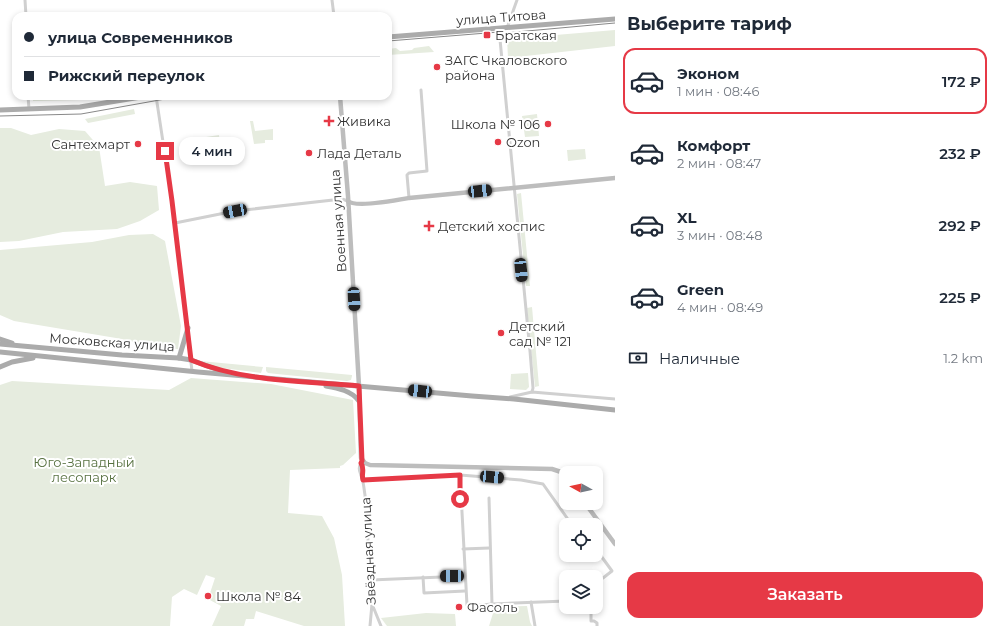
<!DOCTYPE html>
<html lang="ru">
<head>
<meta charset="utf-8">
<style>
  :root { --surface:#fff; --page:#f6f6f7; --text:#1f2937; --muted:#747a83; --line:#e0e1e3; --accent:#e63946 }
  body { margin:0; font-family:Montserrat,sans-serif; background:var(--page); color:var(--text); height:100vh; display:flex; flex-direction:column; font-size:15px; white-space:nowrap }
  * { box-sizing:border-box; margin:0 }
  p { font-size:13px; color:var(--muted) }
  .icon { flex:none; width:22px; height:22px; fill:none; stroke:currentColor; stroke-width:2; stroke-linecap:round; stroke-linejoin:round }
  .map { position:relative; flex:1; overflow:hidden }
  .side { display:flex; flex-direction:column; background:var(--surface); width:380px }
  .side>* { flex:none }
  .top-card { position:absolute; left:12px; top:12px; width:380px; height:88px; border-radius:12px; box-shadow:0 2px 6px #0003; display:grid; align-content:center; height:88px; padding:0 12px; background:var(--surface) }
  .needle { width:26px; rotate:278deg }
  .buttons { position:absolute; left:559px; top:466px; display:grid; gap:8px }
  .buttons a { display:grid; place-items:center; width:44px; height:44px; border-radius:8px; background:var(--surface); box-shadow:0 2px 6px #0003; font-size:20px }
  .end { position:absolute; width:18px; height:18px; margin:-9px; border:5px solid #e63946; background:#fff; box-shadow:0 0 0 2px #fff }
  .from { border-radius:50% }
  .bubble { position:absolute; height:28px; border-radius:12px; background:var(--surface); box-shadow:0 2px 6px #0003; font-size:13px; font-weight:600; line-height:28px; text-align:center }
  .car { position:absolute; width:12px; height:24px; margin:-12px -6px; border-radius:5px; box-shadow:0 0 3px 1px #0007; background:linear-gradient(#222 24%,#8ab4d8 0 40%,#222 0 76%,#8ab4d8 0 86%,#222 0) }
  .top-card b { display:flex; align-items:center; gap:14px; height:38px; font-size:15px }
  .top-card b+b { border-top:1px solid var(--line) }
  .top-card i { width:10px; height:10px; background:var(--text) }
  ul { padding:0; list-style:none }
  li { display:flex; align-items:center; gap:12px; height:66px; margin:0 8px 6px; padding:0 4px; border:2px solid transparent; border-radius:12px }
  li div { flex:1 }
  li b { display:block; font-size:15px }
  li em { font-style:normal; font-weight:600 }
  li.current { border-color:var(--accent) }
  li>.icon { width:36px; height:36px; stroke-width:1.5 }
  h2 { padding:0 12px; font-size:18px; line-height:48px }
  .pay { display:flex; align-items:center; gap:10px; height:44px; padding:0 12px; font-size:15px }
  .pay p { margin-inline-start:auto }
  .action { display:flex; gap:8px; margin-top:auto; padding:8px 12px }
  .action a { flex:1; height:46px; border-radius:12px; background:var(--accent); color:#fff; font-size:16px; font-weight:600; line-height:46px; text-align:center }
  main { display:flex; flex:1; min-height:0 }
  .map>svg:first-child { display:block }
  .green { fill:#e6ecdf }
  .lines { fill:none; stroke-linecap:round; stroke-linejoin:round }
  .street { stroke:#d0d0d0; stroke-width:3 }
  .secondary { stroke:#bdbdbd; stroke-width:4.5 }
  .primary { stroke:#ababab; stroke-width:5 }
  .tram { stroke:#888; stroke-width:1 }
  .route { stroke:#e63946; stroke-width:5 }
  .poi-dot { fill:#e63946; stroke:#fff; stroke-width:1.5 }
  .labels { text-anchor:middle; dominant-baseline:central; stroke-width:4; stroke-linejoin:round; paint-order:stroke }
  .street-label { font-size:13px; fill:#333; stroke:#fff }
  .poi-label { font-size:13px; fill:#333; stroke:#fff; text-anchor:start }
  .park-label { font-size:13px; fill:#56703f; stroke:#fff }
</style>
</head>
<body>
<main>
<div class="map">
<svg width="615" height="626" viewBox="0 0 615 626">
  <rect width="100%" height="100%" fill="#fff"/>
  <!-- green -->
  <g class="green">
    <path d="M615,30V46L508,58L507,39Z"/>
    <path d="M429,46L434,52L388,55V49L396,48L400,51L412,50L414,48Z"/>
    <path d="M33,96H55L59,98L81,97L86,99L80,100L33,101Z"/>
    <path d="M134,109L135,114L88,123L85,119Z"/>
    <path d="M537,114L539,136L525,137L522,116Z"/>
    <path d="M250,121H253L255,131L273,129V140H265V143L254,144Z"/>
    <path d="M0,128H11L31,135L59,129L85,131L99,147L105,186L130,182L157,186L159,210L140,221L117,229L63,232L19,241L0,242Z"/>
    <path d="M219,135L220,144L234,142V146L227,147V152L223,153L220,144L205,147L193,139Z"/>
    <path d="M585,149L586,159L568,161L567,150Z"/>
    <path d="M521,193L530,286H526L517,194Z"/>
    <path d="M153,234L165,241L181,326L178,349L159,348L122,339L14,321L0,315V250L92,242L129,235Z"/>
    <path d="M532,307L539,386L535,387L527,308Z"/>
    <path d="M200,361L263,367L261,373L214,367Z"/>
    <path d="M266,367L352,375V376L351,380L347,381L277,374L268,373L266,371Z"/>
    <path d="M528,373L529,387L526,390L510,389L511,374Z"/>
    <path d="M191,378L271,384L353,400L356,453L343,465L340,466V468L290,470L288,513L322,516L334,538L342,575L345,626H304L256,611L254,619H246L244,626H212L221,606L208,599L215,578L206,575L197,595L184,589L172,597L170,626H0V385L12,381L169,390Z"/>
    <path d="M527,606L530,622L532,626H489L495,607Z"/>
    <path d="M426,613L455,614L456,626H387L381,618Z"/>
  </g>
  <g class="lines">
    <!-- street -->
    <g class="street">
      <path d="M25,0L26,16"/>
      <path d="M332,0L334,16"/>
      <path d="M507,28L517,0"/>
      <path d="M499,29L530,351L533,388L532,392"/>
      <path d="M28,96L29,109"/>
      <path d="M156,96L172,201L192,371"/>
      <path d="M409,198L407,175L409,173L427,171L421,90"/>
      <path d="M175,223L235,211L342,199L348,201"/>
      <path d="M510,397L532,392L615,399"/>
      <path d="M362,461C357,470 360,470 362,479C364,484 364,490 365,495L372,604L370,626"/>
      <path d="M361,463L363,469L362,476"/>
      <path d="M460,475L467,605L469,606L492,604L566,601"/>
      <path d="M363,480L460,475L521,480L543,484L572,525"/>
      <path d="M489,498L492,604"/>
      <path d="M463,549L489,548"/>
      <path d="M423,577L424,593L465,591"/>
      <path d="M592,577L603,578L612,571L596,549"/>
      <path d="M371,580L465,576"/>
      <path d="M531,602L535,626"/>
      <path d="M372,604L381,626"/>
      <path d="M591,607V621H594L597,623V626"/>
    </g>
    <!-- secondary -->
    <g class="secondary">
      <path d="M340,96L348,196L359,386L361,458L365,463L370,465L552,469L561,472L566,478"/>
      <path d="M348,201C355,208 398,200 409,198L615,178"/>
      <path d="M585,503L615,544"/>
    </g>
    <!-- primary -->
    <g class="primary">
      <path d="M388,37L615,19"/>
      <path d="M0,110L80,107L147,96"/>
      <path d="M0,339L12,343"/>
      <path d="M0,344L122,355L179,358L191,360L224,372"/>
      <path d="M0,352L198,372L472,396L514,399L615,410"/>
      <path d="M179,358L188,328"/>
      <path d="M0,367L12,362L33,358"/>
      <path d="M326,386C338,388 352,391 359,401"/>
    </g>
    <!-- tram -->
    <g class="tram">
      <path d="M388,41L499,32L505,33L615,23"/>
      <path d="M0,116L81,114L182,96"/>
    </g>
  </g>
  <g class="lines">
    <!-- route -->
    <path class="route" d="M165,151L172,201L191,360C243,382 304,381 359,386L362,461L361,463C365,469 361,474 363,480L460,475V499"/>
  </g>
  <!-- markers -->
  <g class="poi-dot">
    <rect x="483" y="31" width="8" height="8" rx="2"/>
    <circle cx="437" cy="67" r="4"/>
    <path d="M327 115h4v4h4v4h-4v4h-4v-4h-4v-4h4z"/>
    <circle cx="548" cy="124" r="4"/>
    <circle cx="498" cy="142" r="4"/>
    <circle cx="138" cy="144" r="4"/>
    <circle cx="309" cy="153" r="4"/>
    <path d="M427 220h4v4h4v4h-4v4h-4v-4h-4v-4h4z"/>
    <circle cx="501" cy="333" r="4"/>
    <circle cx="208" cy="596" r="4"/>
    <circle cx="459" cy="607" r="4"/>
  </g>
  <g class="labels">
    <!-- street labels -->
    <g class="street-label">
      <text transform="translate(501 17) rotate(-4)">улица Титова</text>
      <text transform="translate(338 221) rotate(-94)">Военная улица</text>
      <text transform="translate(112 342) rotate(4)">Московская улица</text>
      <text transform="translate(368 551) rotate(-93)">Звёздная улица</text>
    </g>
    <!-- poi labels -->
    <g class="poi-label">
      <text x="495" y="35">Братская</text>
      <text x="445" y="60">ЗАГС Чкаловского<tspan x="445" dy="15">района</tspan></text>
      <text x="337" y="121">Живика</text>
      <text x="540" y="124" text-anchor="end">Школа № 106</text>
      <text x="506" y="142">Ozon</text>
      <text x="130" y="144" text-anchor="end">Сантехмарт</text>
      <text x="317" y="153">Лада Деталь</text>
      <text x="438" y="226">Детский хоспис</text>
      <text x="509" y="326">Детский<tspan x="509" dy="15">сад № 121</tspan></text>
      <text x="216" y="596">Школа № 84</text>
      <text x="467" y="607">Фасоль</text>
    </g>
    <!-- park labels -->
    <g class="park-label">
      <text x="84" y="462">Юго-Западный<tspan x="84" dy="15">лесопарк</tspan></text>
    </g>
  </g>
</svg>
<div class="buttons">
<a><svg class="needle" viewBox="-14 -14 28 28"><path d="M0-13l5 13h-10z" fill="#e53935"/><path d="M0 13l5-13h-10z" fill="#747a83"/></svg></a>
<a><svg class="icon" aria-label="locate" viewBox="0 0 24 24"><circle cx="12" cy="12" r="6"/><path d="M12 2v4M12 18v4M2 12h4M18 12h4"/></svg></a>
<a><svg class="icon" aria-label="layers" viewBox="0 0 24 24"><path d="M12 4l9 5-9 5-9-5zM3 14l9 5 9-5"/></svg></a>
</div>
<i class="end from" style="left:460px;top:499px"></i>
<i class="end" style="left:165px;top:151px"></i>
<div class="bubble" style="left:179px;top:137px;width:66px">4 мин</div>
<i class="car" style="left:480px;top:191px;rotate:84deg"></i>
<i class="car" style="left:235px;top:211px;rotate:259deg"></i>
<i class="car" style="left:521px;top:270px;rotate:174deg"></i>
<i class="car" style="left:354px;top:299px;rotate:177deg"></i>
<i class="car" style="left:420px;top:391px;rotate:276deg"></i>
<i class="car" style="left:492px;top:477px;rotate:95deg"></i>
<i class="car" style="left:452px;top:576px;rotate:269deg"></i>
<div class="top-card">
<b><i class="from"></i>улица Современников</b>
<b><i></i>Рижский переулок</b>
</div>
</div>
<section class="side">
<h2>Выберите тариф</h2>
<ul>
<li class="current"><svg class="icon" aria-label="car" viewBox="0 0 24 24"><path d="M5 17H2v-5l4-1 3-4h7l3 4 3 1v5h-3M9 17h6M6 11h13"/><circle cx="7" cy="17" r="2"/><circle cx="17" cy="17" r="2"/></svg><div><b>Эконом</b><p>1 мин · 08:46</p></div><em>172 ₽</em></li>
<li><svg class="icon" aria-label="car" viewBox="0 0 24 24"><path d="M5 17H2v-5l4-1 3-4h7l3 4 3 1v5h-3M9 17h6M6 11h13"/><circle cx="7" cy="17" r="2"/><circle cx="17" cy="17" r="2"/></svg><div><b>Комфорт</b><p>2 мин · 08:47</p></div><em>232 ₽</em></li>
<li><svg class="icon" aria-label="car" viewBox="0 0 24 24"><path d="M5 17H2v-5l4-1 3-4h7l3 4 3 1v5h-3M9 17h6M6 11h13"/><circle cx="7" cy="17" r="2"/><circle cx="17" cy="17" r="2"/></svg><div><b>XL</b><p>3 мин · 08:48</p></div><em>292 ₽</em></li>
<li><svg class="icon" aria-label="car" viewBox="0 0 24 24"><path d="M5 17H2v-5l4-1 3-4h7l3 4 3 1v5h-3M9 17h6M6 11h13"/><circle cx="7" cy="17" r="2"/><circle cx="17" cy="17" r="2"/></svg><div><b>Green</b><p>4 мин · 08:49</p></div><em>225 ₽</em></li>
</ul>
<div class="pay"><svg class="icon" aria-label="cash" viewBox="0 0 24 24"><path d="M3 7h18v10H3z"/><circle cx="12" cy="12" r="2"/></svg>Наличные<p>1.2 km</p></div>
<div class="action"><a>Заказать</a></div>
</section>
</main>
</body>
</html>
